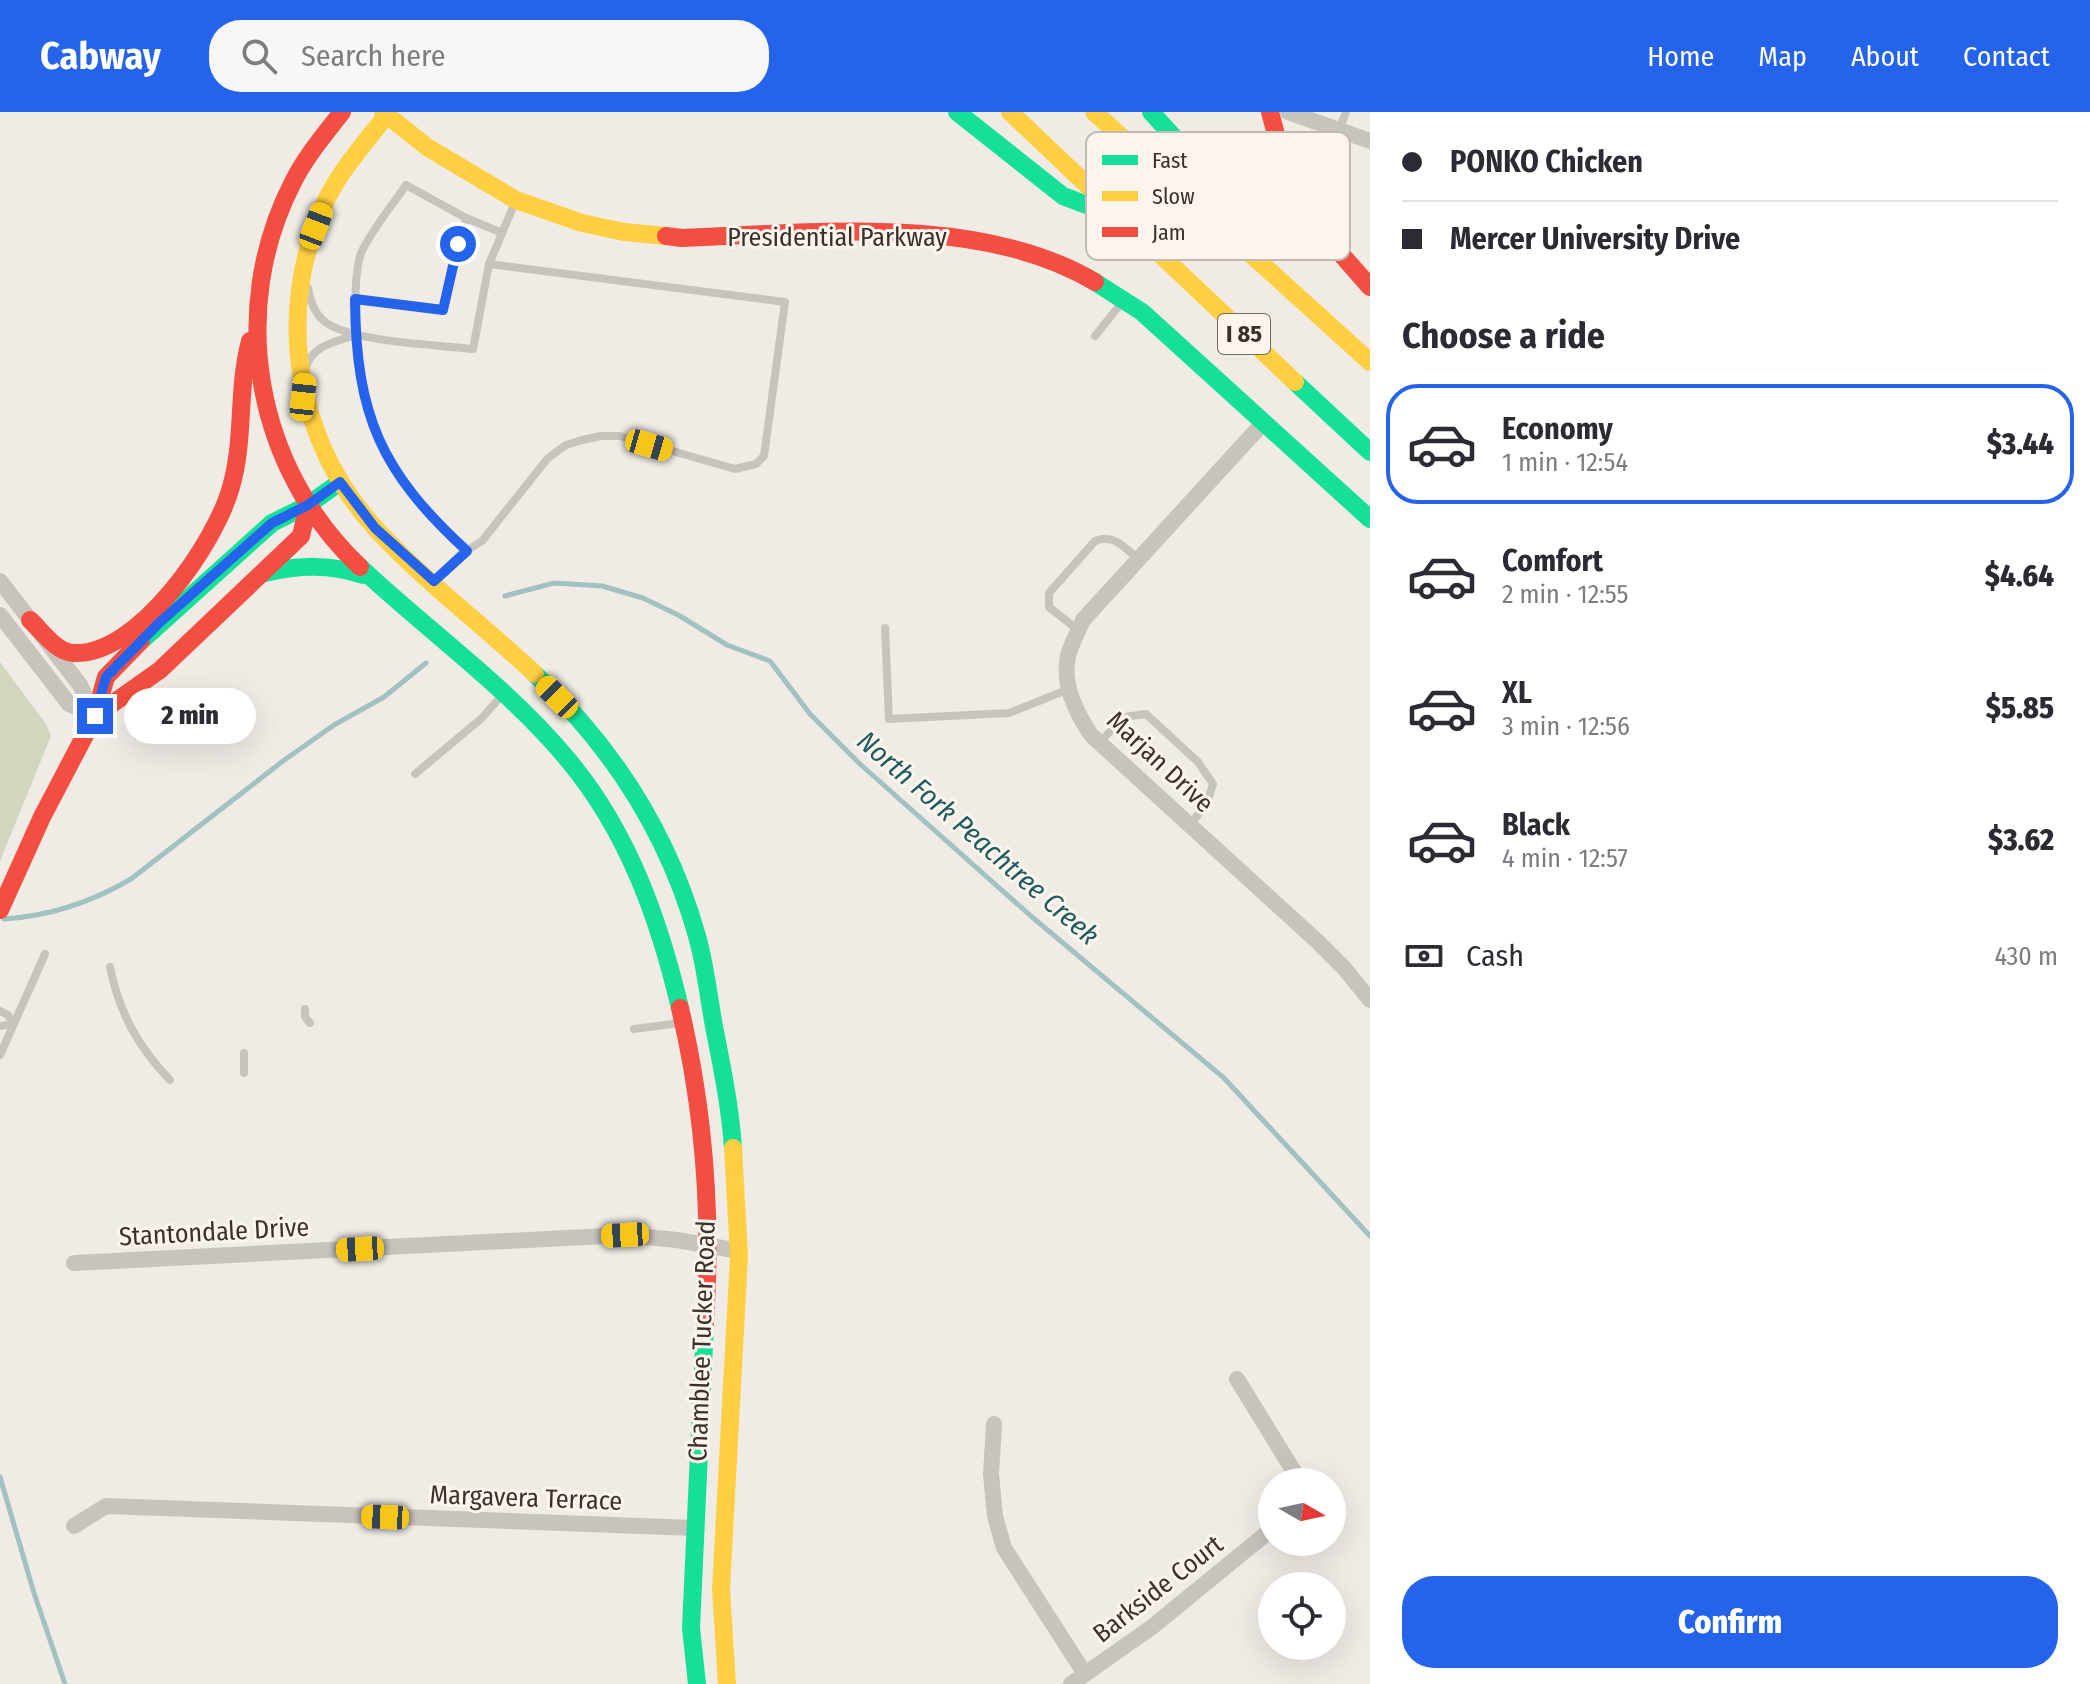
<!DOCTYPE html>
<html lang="en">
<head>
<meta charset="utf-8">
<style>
  :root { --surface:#fff; --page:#f7f7f7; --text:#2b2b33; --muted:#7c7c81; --line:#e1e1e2; --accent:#2563eb }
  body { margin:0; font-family:"Fira Sans Condensed",sans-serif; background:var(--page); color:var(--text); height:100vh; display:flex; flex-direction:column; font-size:30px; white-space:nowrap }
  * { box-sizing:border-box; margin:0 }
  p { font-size:26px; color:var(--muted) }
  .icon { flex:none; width:44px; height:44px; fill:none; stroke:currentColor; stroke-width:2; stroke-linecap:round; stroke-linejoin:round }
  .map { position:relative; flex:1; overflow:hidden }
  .side { display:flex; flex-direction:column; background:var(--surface); width:720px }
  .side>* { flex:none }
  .guide { display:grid; align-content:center; height:176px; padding:0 32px; background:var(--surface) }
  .needle { width:52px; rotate:99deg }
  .fabs { position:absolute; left:1258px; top:1356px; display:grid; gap:16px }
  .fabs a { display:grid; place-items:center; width:88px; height:88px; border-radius:50%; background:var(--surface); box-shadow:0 8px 32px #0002; font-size:40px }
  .end { position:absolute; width:36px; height:36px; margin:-18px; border:10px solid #2563eb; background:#fff; box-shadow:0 0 0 4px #fff }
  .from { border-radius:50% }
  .bubble { position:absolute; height:56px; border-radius:28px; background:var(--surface); box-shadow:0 8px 32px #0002; font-size:26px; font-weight:800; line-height:56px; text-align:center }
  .car { position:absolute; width:24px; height:48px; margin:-24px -12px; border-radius:10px; box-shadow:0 0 6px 2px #0007; background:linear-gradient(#f5c518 24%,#345 0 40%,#f5c518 0 76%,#345 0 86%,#f5c518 0) }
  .guide b { display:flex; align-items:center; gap:28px; height:76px; font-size:30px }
  .guide b+b { border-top:2px solid var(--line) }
  .guide i { width:20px; height:20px; background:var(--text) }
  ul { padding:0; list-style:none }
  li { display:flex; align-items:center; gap:24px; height:120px; margin:0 16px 12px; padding:0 16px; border:4px solid transparent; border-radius:32px }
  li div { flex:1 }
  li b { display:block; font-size:30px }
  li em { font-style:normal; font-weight:800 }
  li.on { border-color:var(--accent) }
  li>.icon { width:72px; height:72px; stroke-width:1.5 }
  h2 { padding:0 32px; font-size:36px; line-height:96px }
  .pay { display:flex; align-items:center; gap:20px; height:88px; padding:0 32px; font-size:30px }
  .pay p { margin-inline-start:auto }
  .primary-button { display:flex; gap:16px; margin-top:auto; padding:16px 32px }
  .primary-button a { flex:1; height:92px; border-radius:32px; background:var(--accent); color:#fff; font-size:32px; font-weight:800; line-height:92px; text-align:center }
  header { display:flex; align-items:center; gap:48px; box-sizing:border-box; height:112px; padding:0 40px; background:var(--accent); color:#fff }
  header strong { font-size:38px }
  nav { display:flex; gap:44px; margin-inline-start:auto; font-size:28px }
  .search { width:560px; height:72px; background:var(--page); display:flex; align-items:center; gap:20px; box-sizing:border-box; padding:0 28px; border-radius:32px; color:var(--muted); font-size:30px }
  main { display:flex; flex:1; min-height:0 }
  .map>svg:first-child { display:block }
  .green { fill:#d1d6bf }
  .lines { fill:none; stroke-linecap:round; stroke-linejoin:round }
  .stream { stroke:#a1c2c1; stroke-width:5 }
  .lane { stroke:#c9c3be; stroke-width:8 }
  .street { stroke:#c9c3be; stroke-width:16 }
  .fast { stroke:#16e098; stroke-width:18 }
  .slow { stroke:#ffcf43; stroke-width:18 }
  .jam { stroke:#f24e42; stroke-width:18 }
  .route { stroke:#2563eb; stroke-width:10 }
  .labels { text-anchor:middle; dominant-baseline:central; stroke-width:6; stroke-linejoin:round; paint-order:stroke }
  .shield { fill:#fbf5ee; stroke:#756b66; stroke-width:2 }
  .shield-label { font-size:24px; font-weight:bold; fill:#3b302b }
  .street-label { font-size:26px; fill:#3b302b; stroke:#fbf5ee }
  .water-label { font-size:28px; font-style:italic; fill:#1f5a5e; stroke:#fbf5ee }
  .key { fill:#fbf5ee; stroke:#c1bab4; stroke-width:2 }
  .key-label { font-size:22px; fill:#3b302b }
</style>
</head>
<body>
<header>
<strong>Cabway</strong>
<div class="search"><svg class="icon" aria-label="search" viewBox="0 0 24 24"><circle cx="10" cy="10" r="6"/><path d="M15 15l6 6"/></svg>Search here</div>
<nav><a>Home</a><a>Map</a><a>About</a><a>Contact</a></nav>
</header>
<main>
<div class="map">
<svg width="1370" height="1572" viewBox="0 0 1370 1572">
  <rect width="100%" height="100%" fill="#f0ebe5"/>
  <!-- green -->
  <path class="green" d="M0,550L46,612L51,624L0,749Z"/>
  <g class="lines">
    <!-- stream -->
    <g class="stream">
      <path d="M505,484L554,471L602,474L643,486L680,504L727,533L770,549L810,602L860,652L1032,805L1224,966L1370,1124"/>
      <path d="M4,807C50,804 92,790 131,767L283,649L334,613L384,585L426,551"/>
      <path d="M0,1365L34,1481L65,1572"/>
    </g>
    <!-- lane -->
    <g class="lane">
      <path d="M1339,18L1346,0"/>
      <path d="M308,176C310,187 314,201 324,209C349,230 438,233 473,237L489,152L516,88"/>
      <path d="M355,187L443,198L466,106"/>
      <path d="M1095,224L1123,189"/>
      <path d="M306,255C313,233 335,230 355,223"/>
      <path d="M467,439C390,368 357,312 356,205C355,188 355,154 362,139C373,116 392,94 406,73L466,106L500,120"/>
      <path d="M434,469L460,443L482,429L548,346L566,333L582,328L601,324H620L735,357L756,352L764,344L785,190L489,152"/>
      <path d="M885,516L889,607L1009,601L1069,577"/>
      <path d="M1078,518L1049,495V481L1095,429C1113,421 1125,436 1138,447"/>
      <path d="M1100,630L1124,605L1146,602L1198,650L1213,672L1207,691L1190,713"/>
      <path d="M415,662L482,606L502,583"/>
      <path d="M110,855C119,900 138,935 170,968"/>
      <path d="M305,897V905L310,911"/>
      <path d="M0,899L8,903L13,912L0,914"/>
      <path d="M634,917L680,911"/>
      <path d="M244,941V961"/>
      <path d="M0,943L45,842"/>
    </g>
    <!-- street -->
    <g class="street">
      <path d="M1288,0L1370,29"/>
      <path d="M1264,310L1083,508C1078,520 1071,532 1068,544C1062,573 1076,600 1091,623L1318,830L1344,856L1370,888"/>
      <path d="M0,469L80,573L95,604"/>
      <path d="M0,503L69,592L95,604"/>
      <path d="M74,1151L625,1123L677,1128L739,1139"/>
      <path d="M1237,1267L1293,1358L1297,1370"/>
      <path d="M994,1312L991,1362L995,1404L1004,1436L1085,1562"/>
      <path d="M74,1414L106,1394L694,1416"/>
      <path d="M1071,1572L1152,1515L1272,1417"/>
    </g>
    <!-- fast -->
    <g class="fast">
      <path d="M957,0L1063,84L1108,101"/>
      <path d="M1151,0L1210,65L1242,124"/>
      <path d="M1095,170L1142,200L1370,407"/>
      <path d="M1295,270L1370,340"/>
      <path d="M360,455C429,520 509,576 569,649C628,720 659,807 680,896"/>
      <path d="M265,461C300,453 329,452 363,463"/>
      <path d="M141,529L272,411L308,393L340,370"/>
      <path d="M535,562C613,635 668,721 697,824C705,852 708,880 713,909C721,951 730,992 733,1036"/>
      <path d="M697,1572L691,1516L705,1210"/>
    </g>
    <!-- slow -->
    <g class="slow">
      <path d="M383,0L427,35L516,88L582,111L624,120L666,124"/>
      <path d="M389,0C366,30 338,60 323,95C275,204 296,330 377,418C425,470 483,513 535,562"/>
      <path d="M1010,0L1295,270"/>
      <path d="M1094,0L1370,250"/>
      <path d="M727,1572L721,1477L739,1144L733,1036"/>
    </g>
    <!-- jam -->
    <g class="jam">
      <path d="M342,0C325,22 306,44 293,70C227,198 255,356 360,455"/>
      <path d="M1270,0L1289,71L1312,109L1370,175"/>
      <path d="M666,124L682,126C812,121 979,101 1095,170"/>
      <path d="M30,508C42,519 56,540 73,541C138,545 216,430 231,375C245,327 237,277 250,229"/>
      <path d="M95,604L160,558L301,424L308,393"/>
      <path d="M0,798L42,705L95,604L106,565L141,529"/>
      <path d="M680,896C704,998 712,1106 705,1210"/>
    </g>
  </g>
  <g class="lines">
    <!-- route -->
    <path class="route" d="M95,604L106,565L159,511L272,411L308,393L340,370L375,416L434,469L467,439C381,360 356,304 355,187L443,198L458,132"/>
  </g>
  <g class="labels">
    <!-- shield labels -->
    <rect class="shield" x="1218" y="202" width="52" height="40" rx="6"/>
    <g class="shield-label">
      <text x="1244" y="222">I 85</text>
    </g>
    <!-- street labels -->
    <g class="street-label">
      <text x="837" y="125">Presidential Parkway</text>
      <text transform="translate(1160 650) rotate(43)">Marjan Drive</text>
      <text transform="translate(214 1120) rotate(-3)">Stantondale Drive</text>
      <text transform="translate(702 1229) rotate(-88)">Chamblee Tucker Road</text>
      <text transform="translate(526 1386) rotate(2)">Margavera Terrace</text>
      <text transform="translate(1158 1477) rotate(-38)">Barkside Court</text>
    </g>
    <!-- water labels -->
    <g class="water-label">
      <text transform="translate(978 726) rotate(41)">North Fork Peachtree Creek</text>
    </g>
  </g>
  <!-- legend -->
  <rect x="1086" y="20" width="264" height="128" rx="12" class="key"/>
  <rect x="1102" y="43" width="36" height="10" fill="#16e098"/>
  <rect x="1102" y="79" width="36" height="10" fill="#ffcf43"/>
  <rect x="1102" y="115" width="36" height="10" fill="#f24e42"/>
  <g class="key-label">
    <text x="1152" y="56">Fast</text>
    <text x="1152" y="92">Slow</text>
    <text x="1152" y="128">Jam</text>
  </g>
</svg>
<div class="fabs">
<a><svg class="needle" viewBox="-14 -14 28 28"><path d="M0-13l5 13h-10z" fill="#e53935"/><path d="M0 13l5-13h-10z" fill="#7c7c81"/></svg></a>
<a><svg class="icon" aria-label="locate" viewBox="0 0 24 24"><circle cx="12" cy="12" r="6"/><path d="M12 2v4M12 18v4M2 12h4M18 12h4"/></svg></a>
</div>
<i class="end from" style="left:458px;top:132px"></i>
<i class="end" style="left:95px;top:604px"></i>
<div class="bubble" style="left:124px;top:576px;width:132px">2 min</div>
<i class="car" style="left:316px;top:114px;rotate:21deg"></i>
<i class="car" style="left:303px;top:285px;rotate:6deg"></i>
<i class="car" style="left:649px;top:333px;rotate:106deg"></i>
<i class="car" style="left:557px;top:585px;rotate:315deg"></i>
<i class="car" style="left:625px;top:1123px;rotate:267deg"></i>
<i class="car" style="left:360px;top:1137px;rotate:267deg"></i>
<i class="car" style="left:385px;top:1405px;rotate:272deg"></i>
</div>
<section class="side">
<div class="guide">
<b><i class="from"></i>PONKO Chicken</b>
<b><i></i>Mercer University Drive</b>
</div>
<h2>Choose a ride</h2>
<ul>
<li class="on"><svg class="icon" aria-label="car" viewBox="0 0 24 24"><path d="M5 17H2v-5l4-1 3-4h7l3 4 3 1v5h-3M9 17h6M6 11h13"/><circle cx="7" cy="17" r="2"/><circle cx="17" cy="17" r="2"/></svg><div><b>Economy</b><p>1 min · 12:54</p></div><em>$3.44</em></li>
<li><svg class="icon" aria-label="car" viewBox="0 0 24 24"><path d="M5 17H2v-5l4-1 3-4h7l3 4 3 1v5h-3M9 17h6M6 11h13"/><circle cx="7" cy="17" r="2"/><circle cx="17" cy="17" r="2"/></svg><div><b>Comfort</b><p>2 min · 12:55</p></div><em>$4.64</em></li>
<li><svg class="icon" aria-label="car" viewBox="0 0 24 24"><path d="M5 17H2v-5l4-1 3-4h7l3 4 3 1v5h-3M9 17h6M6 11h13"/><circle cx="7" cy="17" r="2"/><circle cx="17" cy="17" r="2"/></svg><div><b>XL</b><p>3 min · 12:56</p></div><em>$5.85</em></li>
<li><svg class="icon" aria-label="car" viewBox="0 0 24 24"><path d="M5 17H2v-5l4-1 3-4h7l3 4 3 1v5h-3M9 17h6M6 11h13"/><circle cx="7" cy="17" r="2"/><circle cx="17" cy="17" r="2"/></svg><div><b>Black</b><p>4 min · 12:57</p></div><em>$3.62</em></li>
</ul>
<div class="pay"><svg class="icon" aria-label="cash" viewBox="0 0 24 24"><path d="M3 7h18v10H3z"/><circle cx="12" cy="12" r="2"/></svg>Cash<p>430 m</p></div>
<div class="primary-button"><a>Confirm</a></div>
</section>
</main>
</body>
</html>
